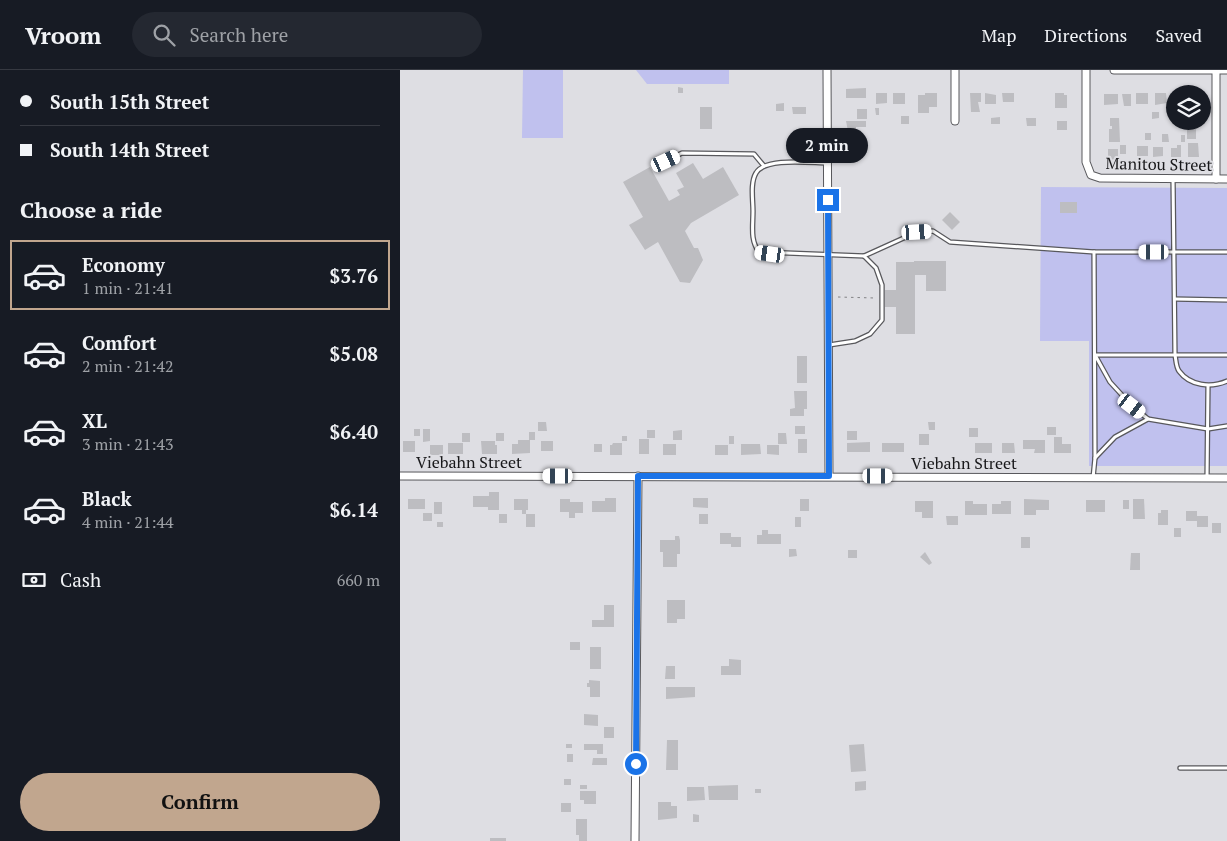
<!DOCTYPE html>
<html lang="en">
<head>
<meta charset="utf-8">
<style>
  :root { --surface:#171b24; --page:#242831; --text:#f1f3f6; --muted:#9ea1a6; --line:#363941; --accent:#c1a68e }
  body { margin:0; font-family:"PT Serif",serif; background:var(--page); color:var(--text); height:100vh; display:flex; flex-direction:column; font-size:19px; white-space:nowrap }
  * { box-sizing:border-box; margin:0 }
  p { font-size:16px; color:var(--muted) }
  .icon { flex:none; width:28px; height:28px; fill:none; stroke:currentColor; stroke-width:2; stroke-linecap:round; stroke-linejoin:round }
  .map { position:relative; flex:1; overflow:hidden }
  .side { display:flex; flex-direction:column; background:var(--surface); width:400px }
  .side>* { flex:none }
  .hud { display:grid; align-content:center; height:110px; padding:0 20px; background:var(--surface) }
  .controls { position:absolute; left:766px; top:15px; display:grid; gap:10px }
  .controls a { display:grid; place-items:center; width:45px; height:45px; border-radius:50%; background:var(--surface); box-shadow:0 1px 4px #0004; font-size:25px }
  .end { position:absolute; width:22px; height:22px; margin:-11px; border:6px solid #1a73e8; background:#fff; box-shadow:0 0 0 2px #fff }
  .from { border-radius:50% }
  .bubble { position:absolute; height:35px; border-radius:18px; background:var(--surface); box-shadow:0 1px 4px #0004; font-size:16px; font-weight:700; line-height:35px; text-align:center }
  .car { position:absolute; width:15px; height:30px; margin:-15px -8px; border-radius:6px; box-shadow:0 0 4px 1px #0007; background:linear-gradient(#fff 24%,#345 0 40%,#fff 0 76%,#345 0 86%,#fff 0) }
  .hud b { display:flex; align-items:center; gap:18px; height:48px; font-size:19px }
  .hud b+b { border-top:1px solid var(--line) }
  .hud i { width:12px; height:12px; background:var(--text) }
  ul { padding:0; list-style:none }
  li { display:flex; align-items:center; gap:15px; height:70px; margin:0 10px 8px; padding:0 10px; border:2px solid transparent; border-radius:0px }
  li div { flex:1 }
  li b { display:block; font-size:19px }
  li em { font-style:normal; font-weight:700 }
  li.on { border-color:var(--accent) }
  li>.icon { width:45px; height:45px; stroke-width:1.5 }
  h2 { padding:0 20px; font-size:22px; line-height:60px }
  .pay { display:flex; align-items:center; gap:12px; height:55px; padding:0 20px; font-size:19px }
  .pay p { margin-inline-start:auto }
  .primary-button { display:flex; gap:10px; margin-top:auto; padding:10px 20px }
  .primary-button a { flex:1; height:58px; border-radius:30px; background:var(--accent); color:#111; font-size:20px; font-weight:700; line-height:58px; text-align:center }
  header { display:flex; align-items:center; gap:30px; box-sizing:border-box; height:70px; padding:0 25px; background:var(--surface); border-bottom:1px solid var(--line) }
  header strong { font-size:24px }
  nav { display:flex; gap:28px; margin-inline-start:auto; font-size:18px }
  .search { width:350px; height:45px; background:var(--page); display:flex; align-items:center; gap:12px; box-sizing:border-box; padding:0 18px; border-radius:28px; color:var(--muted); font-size:19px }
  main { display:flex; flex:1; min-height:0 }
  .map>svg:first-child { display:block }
  .green { fill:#c0c1ee }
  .building { fill:#bdbdc1 }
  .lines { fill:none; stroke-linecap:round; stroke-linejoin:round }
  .service-casing { stroke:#58585c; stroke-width:5.5 }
  .minor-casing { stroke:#58585c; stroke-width:9 }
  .path { stroke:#828285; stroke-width:1; stroke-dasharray:2.5 4; stroke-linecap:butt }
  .service { stroke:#fff; stroke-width:3 }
  .minor { stroke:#fff; stroke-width:7 }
  .route { stroke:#1a73e8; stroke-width:6 }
  .labels { text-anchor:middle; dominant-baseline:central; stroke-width:4; stroke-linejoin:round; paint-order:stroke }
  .street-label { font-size:16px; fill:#18181a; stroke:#dedee3 }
</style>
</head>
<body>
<header>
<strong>Vroom</strong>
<div class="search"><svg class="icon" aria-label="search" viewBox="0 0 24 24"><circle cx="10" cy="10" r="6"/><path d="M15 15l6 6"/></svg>Search here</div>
<nav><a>Map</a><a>Directions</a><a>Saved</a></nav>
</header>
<main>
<section class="side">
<div class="hud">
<b><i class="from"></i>South 15th Street</b>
<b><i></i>South 14th Street</b>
</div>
<h2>Choose a ride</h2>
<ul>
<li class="on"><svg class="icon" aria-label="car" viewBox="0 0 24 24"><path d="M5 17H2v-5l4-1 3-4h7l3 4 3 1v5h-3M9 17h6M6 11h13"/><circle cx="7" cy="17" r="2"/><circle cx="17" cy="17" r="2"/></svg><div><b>Economy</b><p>1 min · 21:41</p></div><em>$3.76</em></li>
<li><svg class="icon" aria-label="car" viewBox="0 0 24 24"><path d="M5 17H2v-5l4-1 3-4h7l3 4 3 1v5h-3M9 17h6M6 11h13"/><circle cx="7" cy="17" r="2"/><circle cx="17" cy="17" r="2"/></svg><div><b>Comfort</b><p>2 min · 21:42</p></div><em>$5.08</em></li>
<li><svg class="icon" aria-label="car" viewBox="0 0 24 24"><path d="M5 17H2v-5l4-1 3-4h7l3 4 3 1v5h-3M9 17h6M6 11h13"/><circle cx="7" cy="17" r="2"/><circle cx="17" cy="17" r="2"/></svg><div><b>XL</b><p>3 min · 21:43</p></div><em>$6.40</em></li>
<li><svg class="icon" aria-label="car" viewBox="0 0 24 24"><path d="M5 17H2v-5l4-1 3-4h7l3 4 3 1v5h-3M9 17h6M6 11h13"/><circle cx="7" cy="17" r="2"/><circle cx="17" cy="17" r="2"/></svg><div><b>Black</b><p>4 min · 21:44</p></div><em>$6.14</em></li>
</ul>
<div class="pay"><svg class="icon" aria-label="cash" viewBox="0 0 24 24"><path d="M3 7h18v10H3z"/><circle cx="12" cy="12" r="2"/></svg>Cash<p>660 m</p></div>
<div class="primary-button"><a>Confirm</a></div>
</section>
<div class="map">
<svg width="827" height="771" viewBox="0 0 827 771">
  <rect width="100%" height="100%" fill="#dedee3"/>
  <!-- green -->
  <g class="green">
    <path d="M123,0H163V68H122Z"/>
    <path d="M236,0H329V14H247Z"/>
    <path d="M641,117L827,118V396H689V271H640Z"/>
  </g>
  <!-- building -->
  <g class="building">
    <path d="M278,17L283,18V23H278Z"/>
    <path d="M466,18V28H446V19Z"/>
    <path d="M476,23H487V33L476,34Z"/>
    <rect x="493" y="23" width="12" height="11"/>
    <path d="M525,23H537V37H529V43H518V25H525Z"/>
    <path d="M570,23H581V32H578L580,42H571Z"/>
    <path d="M585,23L596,25V34H585Z"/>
    <path d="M602,23H614V32H603Z"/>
    <path d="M655,23H664V25H667V38H655Z"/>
    <rect x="736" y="23" width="12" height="11"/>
    <path d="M755,23H766L767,33L755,35Z"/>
    <path d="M770,23H775V36L771,37Z"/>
    <path d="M704,24H718V34L704,35Z"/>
    <path d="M722,24H731V36H724Z"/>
    <path d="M384,33V41H376V34Z"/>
    <rect x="300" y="37" width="12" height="22"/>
    <path d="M392,37H406V44H393Z"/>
    <path d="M475,38H479V45H476Z"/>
    <rect x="457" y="39" width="10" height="10"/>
    <path d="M752,42H759V48L752,49Z"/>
    <rect x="501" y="46" width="8" height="8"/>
    <path d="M600,47V54H591V48Z"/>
    <path d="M626,48H636V56H627Z"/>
    <path d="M710,48H719L720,72H709V59H712V56H710Z"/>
    <path d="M446,51H466V57H456V61H448Z"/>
    <rect x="657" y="51" width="10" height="9"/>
    <rect x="789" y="51" width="9" height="3"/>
    <path d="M796,59V69H787V60Z"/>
    <rect x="745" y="63" width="6" height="7"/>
    <path d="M762,64H768L769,72H762Z"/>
    <rect x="781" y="65" width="4" height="7"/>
    <path d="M788,73H798L799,87H788Z"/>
    <rect x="720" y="75" width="6" height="9"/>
    <path d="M777,75H781V87H771V78H777Z"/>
    <rect x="737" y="76" width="11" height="10"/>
    <path d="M753,77H763V86L753,87Z"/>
    <path d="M708,79H718V89L708,90Z"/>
    <path d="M293,93L303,109L323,97L339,125L291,153L285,161L294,178H298L303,190L290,213L280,212L258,172L245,180L229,155L243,147L223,112L250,97L269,131L280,125L277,120L284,117L276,103Z"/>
    <rect x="660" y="132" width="17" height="11"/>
    <path d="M550,142L560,152L552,160L542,150Z"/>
    <path d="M514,191H546V221H526V205H515V264H496V237H485V220H496V192H514Z"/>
    <rect x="397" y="286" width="10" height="27"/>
    <path d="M394,321H407V339H404V346H390V339L395,338Z"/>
    <path d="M138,352H146L147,361H138Z"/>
    <path d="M528,352H535V360H529Z"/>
    <rect x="395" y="356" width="10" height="8"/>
    <rect x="647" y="357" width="9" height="8"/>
    <rect x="569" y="358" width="9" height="9"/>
    <rect x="14" y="359" width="6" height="7"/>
    <path d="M23,359H30V371L23,372Z"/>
    <rect x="247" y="360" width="8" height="8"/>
    <path d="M282,360V370H273V361Z"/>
    <rect x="447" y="361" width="10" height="9"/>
    <rect x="129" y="362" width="6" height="8"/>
    <rect x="62" y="363" width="8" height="9"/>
    <rect x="96" y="363" width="8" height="8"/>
    <path d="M378,363H386L387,374H378Z"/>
    <rect x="519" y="364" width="10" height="11"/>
    <rect x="222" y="366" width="5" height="5"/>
    <rect x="329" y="366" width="5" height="8"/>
    <path d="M654,367H662V374H671V383H654Z"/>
    <rect x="239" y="369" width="10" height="15"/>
    <rect x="398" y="369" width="9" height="14"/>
    <path d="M118,370H130V383L112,384V374H118Z"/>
    <path d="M623,370H645V383H634L635,379H623Z"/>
    <rect x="3" y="371" width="12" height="11"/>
    <path d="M81,371H95V375H97V384H82Z"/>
    <rect x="141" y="371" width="12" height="10"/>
    <path d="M470,372V382H447V373Z"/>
    <rect x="48" y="373" width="15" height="11"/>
    <path d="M213,373H222V385H210V375H212Z"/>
    <rect x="482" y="373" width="22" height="9"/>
    <rect x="575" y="373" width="17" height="10"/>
    <path d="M602,373H614L615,383H602Z"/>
    <rect x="194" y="374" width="8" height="8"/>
    <rect x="263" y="374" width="13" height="11"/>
    <path d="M341,374H360L361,384L341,385Z"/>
    <rect x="30" y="375" width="13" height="10"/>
    <rect x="315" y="375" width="13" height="10"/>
    <path d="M367,375H379V385L367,384Z"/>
    <path d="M89,422H99V440H88V437H73V426H89Z"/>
    <path d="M205,428H216V442H192V431H205Z"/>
    <path d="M293,428H308V438L293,437Z"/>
    <rect x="8" y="429" width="17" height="10"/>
    <path d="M114,429H128V440H126V444H122V440H114Z"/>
    <path d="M160,429H170V432H183V443H175V448H169V442H160Z"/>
    <rect x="400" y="429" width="9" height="12"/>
    <path d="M624,429L649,430V440H636V445H624Z"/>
    <path d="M733,429H744L745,449H733Z"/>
    <rect x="686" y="430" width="19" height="12"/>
    <rect x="723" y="430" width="6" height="9"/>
    <path d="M515,431H533V448H522V442H515Z"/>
    <path d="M565,431H573V434H587V445H565Z"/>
    <path d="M601,431H611V444H592V434H601Z"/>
    <rect x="34" y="432" width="8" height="12"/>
    <path d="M761,440H768V455H758V443H761Z"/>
    <path d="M786,441H797V446H808V457H797V451H786Z"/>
    <rect x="23" y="443" width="9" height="8"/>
    <rect x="99" y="444" width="8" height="9"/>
    <rect x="126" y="444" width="9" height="13"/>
    <rect x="299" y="444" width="9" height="10"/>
    <path d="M546,446H558V455H547Z"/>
    <rect x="395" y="447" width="6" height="10"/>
    <rect x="37" y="452" width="6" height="5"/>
    <rect x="812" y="453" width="9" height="10"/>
    <rect x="774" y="458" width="7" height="9"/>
    <path d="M362,460H368V464H381V474H357V465H362Z"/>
    <path d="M320,463H331V467H341V477H331V474H320Z"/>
    <path d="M275,466H279L280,470V484H277V497H263V482H260V470H275Z"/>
    <rect x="621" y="467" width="9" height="11"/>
    <path d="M389,479H396L397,486L389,487Z"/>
    <rect x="448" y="480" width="9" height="8"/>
    <path d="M525,482L532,493L529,495L520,487Z"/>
    <path d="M731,483H740V500H730Z"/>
    <path d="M267,530H285V549H277V553H267Z"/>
    <path d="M204,535H214V557H192V550H204Z"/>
    <rect x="170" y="572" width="10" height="8"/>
    <rect x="190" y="577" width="11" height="22"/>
    <path d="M329,589L341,590V605H321V596H329Z"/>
    <path d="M266,596H275V609H265Z"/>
    <path d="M189,610L200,611V627H190V617H187V613H189Z"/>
    <path d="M266,617H295V627L266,629Z"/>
    <path d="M184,644L198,645V656L184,655Z"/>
    <rect x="204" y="657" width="10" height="11"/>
    <path d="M267,670H278V700H266Z"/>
    <rect x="166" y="674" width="6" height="4"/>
    <path d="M184,674H203V684H197V680H184Z"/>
    <path d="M464,674L466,701L451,702L449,675Z"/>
    <rect x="167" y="684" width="6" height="8"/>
    <path d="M193,688H207V695H192Z"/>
    <rect x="164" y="709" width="7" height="6"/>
    <path d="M466,711V720L455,721V712Z"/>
    <rect x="180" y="715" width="7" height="4"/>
    <path d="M338,715V730H309L308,716Z"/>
    <path d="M287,717H304L305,730L287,731Z"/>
    <rect x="355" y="719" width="6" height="4"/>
    <path d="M180,721H196V734H184V730H180Z"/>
    <path d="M258,732H271V736H277V748L258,750Z"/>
    <rect x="161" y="733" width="10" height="9"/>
    <path d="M293,744L299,745V752H293Z"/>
    <path d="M176,749H187V771H179V765H176Z"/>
    <rect x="90" y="768" width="16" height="3"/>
  </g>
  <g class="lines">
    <defs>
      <g id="service">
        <path d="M266,91L282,83L354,84L364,96"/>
        <path d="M427,93C411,93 365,87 356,103C350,113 353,130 353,141C353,157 350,170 359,182L464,186L517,162L533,161L550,172L694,182H827"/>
        <path d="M773,109L775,285C776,290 776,297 779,301C790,316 811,318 827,311"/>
        <path d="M775,229L827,230"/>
        <path d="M429,275L455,271L470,264L482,250V215L476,198L464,186"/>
        <path d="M827,285H695L710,312L732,336L748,349L808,359L827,356"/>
        <path d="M695,388L715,367L748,349"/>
        <path d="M693,408L695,388L694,182"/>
        <path d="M807,408L808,316"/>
        <path d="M780,698H827"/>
      </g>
      <g id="minor">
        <path d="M427,0L429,406"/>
        <path d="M555,0V51"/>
        <path d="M686,0V92L691,105L700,108L827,109"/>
        <path d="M714,0H814"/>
        <path d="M816,0V109"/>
        <path d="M817,0H827"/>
        <path d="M0,406L827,408"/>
        <path d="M235,771L238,406"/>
      </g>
    </defs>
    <!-- service casing -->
    <use href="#service" class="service-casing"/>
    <!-- minor casing -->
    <use href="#minor" class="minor-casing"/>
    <!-- path -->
    <path class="path" d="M438,227L475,228"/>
    <!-- service -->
    <use href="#service" class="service"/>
    <!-- minor -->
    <use href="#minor" class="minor"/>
  </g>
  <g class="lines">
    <!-- route -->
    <path class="route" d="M236,694L238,406H429L428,130"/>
  </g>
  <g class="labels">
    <!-- street labels -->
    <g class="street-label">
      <text transform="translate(759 94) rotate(1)">Manitou Street</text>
      <text x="69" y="392">Viebahn Street</text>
      <text x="564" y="393">Viebahn Street</text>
    </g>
  </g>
</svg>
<div class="controls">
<a><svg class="icon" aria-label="layers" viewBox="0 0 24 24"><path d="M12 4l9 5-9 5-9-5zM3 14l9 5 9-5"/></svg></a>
</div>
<i class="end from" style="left:236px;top:694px"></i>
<i class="end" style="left:428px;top:130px"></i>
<div class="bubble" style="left:386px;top:58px;width:82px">2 min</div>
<i class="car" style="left:266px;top:91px;rotate:65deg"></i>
<i class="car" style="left:517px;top:162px;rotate:87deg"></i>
<i class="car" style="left:754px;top:182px;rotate:270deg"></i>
<i class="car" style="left:370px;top:184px;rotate:278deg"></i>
<i class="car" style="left:732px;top:336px;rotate:127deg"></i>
<i class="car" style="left:158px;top:406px;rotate:270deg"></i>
<i class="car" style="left:478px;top:406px;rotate:90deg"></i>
</div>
</main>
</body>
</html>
